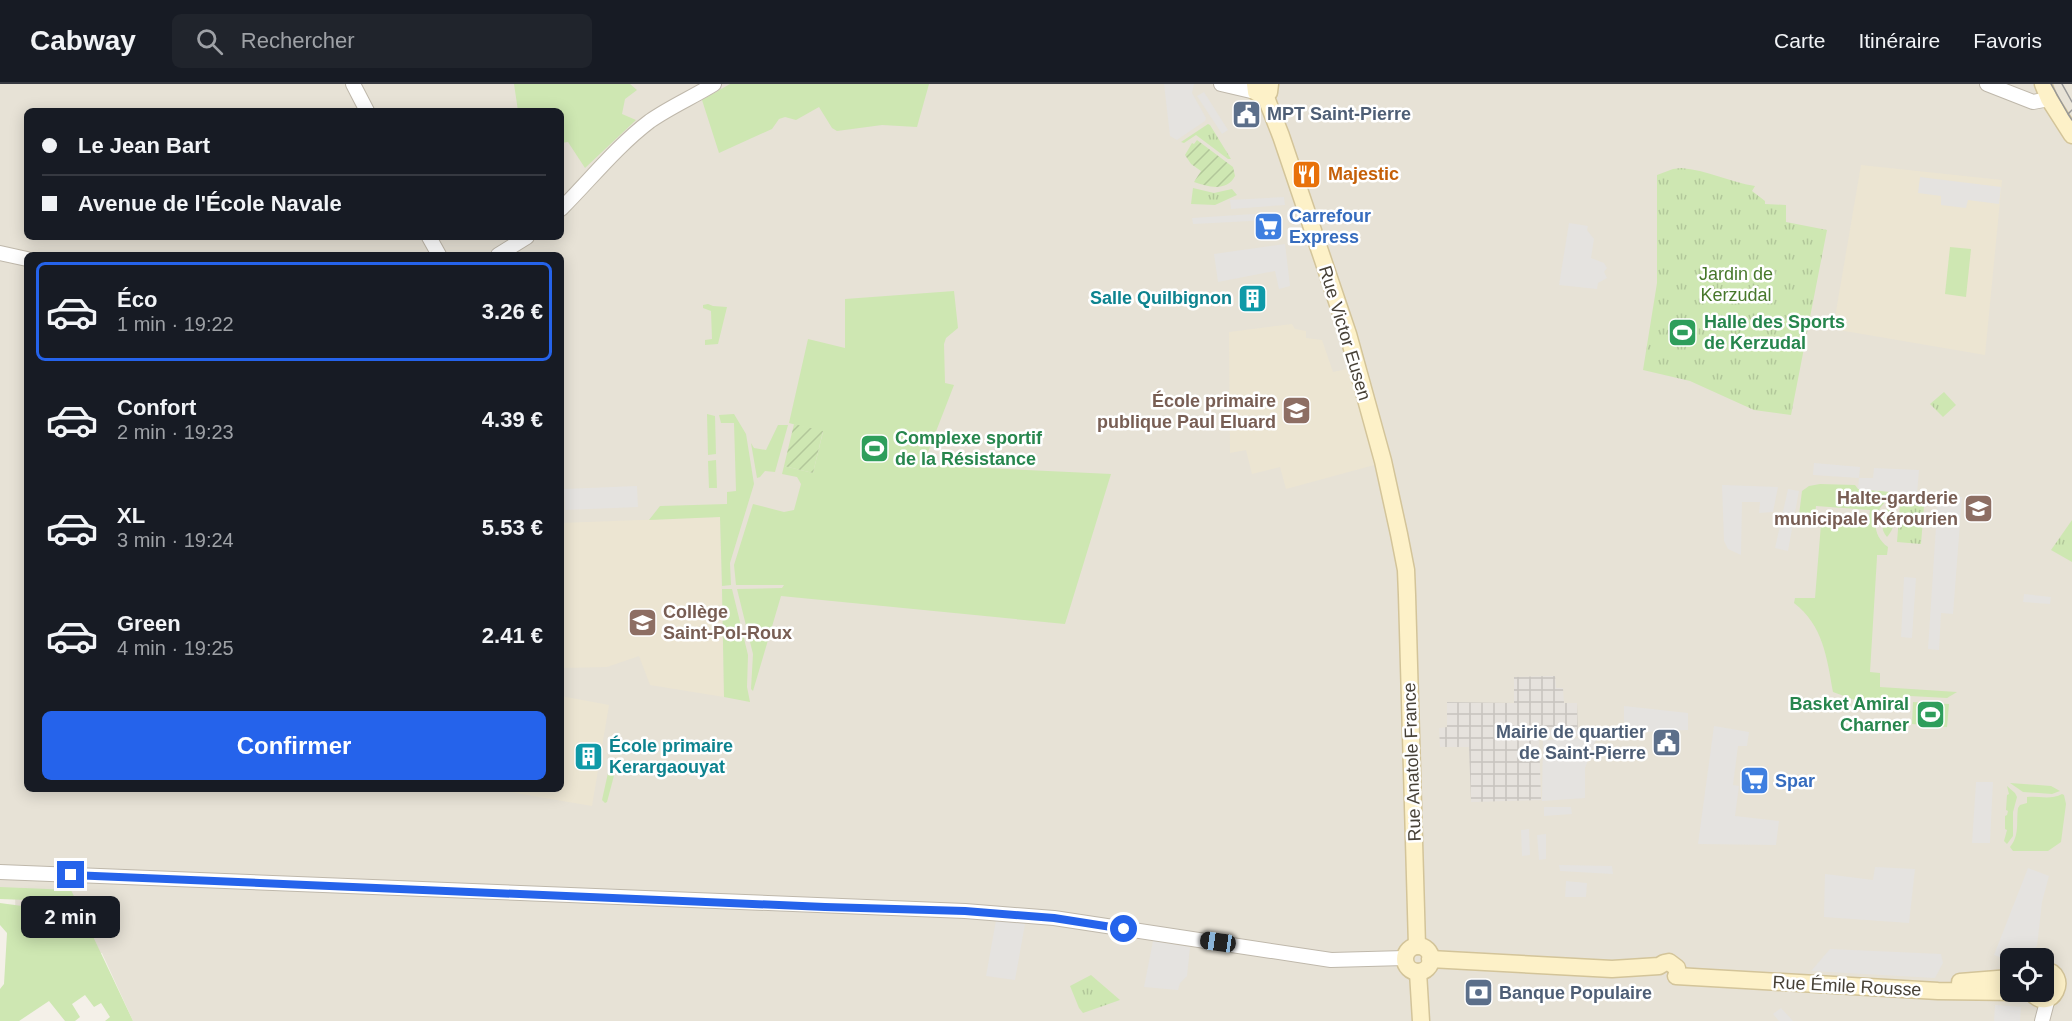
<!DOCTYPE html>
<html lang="fr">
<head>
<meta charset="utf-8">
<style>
  :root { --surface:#171b24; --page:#20242c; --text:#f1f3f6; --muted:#9ea1a6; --line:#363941; --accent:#2563eb }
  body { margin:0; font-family:Helvetica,sans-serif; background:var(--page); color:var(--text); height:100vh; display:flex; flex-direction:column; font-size:22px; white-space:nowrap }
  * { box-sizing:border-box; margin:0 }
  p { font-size:20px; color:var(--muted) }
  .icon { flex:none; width:33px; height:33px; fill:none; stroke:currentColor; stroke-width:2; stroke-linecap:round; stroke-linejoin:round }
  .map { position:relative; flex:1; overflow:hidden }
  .sheet { position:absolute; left:24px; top:168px; width:540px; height:540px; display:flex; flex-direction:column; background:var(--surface); border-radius:9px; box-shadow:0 3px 15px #0003 }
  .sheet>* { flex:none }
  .guide { position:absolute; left:24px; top:24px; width:540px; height:132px; border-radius:9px; box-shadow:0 3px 15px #0003; display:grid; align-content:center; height:132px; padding:0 18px; background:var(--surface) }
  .buttons { position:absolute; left:2000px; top:864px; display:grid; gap:12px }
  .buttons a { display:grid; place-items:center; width:54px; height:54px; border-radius:9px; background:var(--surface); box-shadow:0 3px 15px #0003; font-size:30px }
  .end { position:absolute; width:27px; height:27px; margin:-14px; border:8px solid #2563eb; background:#fff; box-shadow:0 0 0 3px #fff }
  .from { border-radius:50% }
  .bubble { position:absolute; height:42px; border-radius:9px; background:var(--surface); box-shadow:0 3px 15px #0003; font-size:20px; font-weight:700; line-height:42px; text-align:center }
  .car { position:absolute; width:18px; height:36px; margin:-18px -9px; border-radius:8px; box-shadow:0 0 4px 2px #0007; background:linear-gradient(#222 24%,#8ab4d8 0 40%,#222 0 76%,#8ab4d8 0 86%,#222 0) }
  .guide b { display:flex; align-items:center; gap:21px; height:57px; font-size:22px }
  .guide b+b { border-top:2px solid var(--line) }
  .guide i { width:15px; height:15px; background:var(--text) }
  ul { padding:10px 0 0; list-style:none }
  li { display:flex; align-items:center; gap:18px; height:99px; margin:0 12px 9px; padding:0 6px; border:3px solid transparent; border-radius:9px }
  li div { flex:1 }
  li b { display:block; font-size:22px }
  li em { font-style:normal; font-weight:700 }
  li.current { border-color:var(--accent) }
  li>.icon { width:54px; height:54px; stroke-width:1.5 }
  .primary-button { display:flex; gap:12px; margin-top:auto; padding:12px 18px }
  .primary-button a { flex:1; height:69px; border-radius:9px; background:var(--accent); color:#fff; font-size:24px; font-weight:700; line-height:69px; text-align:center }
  header { display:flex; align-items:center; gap:36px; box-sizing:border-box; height:84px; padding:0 30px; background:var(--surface); border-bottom:2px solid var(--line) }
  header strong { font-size:28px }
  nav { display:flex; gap:33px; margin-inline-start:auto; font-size:21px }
  .search { width:420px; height:54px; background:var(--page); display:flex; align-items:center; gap:15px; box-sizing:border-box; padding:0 21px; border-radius:9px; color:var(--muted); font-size:22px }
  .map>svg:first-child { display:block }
  .residential { fill:#e7e2d6; fill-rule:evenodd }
  .industrial { fill:url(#industrial-grid) }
  .education { fill:#ece5d2 }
  .grass { fill:#cee7b2 }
  .park { fill:url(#park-tufts) }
  .garden { fill:url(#garden-furrows) }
  .parking { fill:#e5e3e0 }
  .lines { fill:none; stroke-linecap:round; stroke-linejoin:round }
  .tertiary-casing { stroke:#bfb8ab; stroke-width:16 }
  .secondary-casing { stroke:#d3c499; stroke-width:19 }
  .tertiary { stroke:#fff; stroke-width:14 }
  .secondary { stroke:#fdf1c8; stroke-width:16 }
  .tram { stroke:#979797; stroke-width:1.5 }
  .route { stroke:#2563eb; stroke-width:8 }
  .labels { text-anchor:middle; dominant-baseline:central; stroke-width:5; stroke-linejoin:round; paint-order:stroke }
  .service-label { font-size:18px; font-weight:bold; fill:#4e5e75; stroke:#fff; text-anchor:start }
  .food-label { font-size:18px; font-weight:bold; fill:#c56008; stroke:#fff; text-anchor:start }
  .shop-label { font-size:18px; font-weight:bold; fill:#366cbe; stroke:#fff; text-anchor:start }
  .park-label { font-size:18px; fill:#47782b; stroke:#fff }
  .culture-label { font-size:18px; font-weight:bold; fill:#0d838f; stroke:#fff; text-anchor:end }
  .leisure-label { font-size:18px; font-weight:bold; fill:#27864d; stroke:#fff; text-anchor:start }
  .street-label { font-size:18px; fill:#474137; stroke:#fff }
  .education-label { font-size:18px; font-weight:bold; fill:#785e54; stroke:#fff; text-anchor:end }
</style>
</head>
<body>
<header>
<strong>Cabway</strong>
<div class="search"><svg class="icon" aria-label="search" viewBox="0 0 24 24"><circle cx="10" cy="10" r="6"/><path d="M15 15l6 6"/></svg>Rechercher</div>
<nav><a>Carte</a><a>Itinéraire</a><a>Favoris</a></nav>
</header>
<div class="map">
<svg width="2072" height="937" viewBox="0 0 2072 937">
  <defs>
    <pattern id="industrial-grid" width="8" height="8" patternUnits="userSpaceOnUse" patternTransform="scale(1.5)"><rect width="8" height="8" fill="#e6e2dd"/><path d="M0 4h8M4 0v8" fill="none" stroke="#c7c3be"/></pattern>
    <pattern id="park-tufts" width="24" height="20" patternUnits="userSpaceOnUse" patternTransform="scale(1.5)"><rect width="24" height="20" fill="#cee7b2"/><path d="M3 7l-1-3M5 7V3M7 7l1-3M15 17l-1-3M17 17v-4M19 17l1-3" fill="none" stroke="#b2c79a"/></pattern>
    <pattern id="garden-furrows" width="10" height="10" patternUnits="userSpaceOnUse" patternTransform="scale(1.5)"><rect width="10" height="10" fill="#cee7b2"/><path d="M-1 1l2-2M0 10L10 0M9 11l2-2" fill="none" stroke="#b2c79a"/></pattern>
  </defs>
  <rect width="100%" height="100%" fill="#f4f0e8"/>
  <!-- residential -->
  <path class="residential" d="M0,0H2072V937H133L102,869L16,867L15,804H0ZM27,27H561V153H27ZM27,171H561V705H27ZM2010,874H2043V908H2010Z"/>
  <!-- industrial -->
  <path class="industrial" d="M1555,592L1556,604H1563L1564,619H1577L1578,652L1539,653L1541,716L1471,718L1469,663H1440L1439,644L1447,643V618L1514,619V593Z"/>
  <!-- education -->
  <g class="education">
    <path d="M1861,81L2002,96L1985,271L1833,245Z"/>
    <path d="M1292,240L1295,245L1306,247V254L1322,256L1333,288L1352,284L1378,380L1286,405L1280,383L1252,390L1246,366L1230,369L1229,248Z"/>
    <path d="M720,433L724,613L650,601L639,572L607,583L561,584V439Z"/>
    <path d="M561,612L609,621L592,722L491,705H561Z"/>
  </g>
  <!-- grass -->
  <g class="grass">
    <path d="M514,0H630L637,6L625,15L622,30L636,36L585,84L568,58L561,59V27H518Z"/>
    <path d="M730,0H929L917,43L882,41L837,47L832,44L819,23L796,36L785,33L779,35L772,45L719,69L702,16Z"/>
    <path d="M1950,163L1971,165L1966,213L1945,210Z"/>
    <path d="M954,207L958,244L946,254L944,260L945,299L954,301L923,381L1111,390L1065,540L781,512L753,607L751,605L753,570L737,505L782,504L784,501H736L734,481L753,420L784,428L794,426L801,400L797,393L782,390L784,382L813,389L823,348L789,339L808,255L845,264V215Z"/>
    <path d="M708,220L713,222L727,223L718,260L705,261V256L712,255L711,227L703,224V221Z"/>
    <path d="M707,330L715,332L716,370L708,371Z"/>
    <path d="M734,330L746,350L754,400L730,479L731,501L722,502L720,433L649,436L660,422L727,420V408L736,407L734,339H721L719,331Z"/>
    <path d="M778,341H788L775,388L765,387L760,393L757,394L751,359L754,364L766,366Z"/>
    <path d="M716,376L717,404H709L708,377Z"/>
    <path d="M1820,400L1855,401L1858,405L1904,409L1903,410C1876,413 1865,447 1888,463L1887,471H1877V473L1870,588L1880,589V603L1957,608L1947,614L1910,612L1909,615L1874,623L1833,608C1827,574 1823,541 1794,519L1795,514H1815L1821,440L1868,442L1870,426L1816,422L1815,432L1799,431L1802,407L1809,402Z"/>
    <path d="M1890,423C1897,433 1895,444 1887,453C1879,444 1881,430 1890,423Z"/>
    <path d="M722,505H732L748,571L747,603L750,618L724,613Z"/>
    <path d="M1913,618L1949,620L1947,643L1912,640Z"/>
    <path d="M610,680L615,682L616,684L607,718L605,719L602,716Z"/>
    <path d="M2010,699L2051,702L2060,707L2052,710L2023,708Z"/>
    <path d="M2007,702L2015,709L2017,713L2013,728V752L2007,760L2004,757L2007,746L2005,745V732L2007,731L2008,727L2006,726L2007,711L2009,710Z"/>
    <path d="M2062,710L2064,711L2066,720L2061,758L2048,767H2013L2010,763C2020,751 2016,738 2018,724L2020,721L2027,719V713C2039,712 2051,716 2062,710Z"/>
    <path d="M0,803L71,806L133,937H105L110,933L101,919L94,923L85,911L72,920L80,933L75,937H65L49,917L19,937H0V905L4,900L7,849L0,841V819L22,822L26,847L29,850L60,852L62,843L56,836L57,822L55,817L0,815Z"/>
  </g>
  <!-- park -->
  <g class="park">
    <path d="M1208,40L1210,41L1231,75H1228L1196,51L1184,59L1181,58Z"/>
    <path d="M1681,84C1707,86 1729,98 1755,102L1752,107L1765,117V120L1786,121V138L1827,146L1791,331L1754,326L1690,297L1643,286L1657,199V91L1673,85Z"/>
    <path d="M1193,104L1214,109L1232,105L1237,111L1215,121L1191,120Z"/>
    <path d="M1944,308L1956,321L1943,333L1930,320Z"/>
    <path d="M1900,420L1924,422L1921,460L1897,458Z"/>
    <path d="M2072,436V478L2051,466Z"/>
    <path d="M1091,891L1120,916L1083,929L1079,924L1070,902Z"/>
  </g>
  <!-- garden -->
  <g class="garden">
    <path d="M1197,56L1233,83L1235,92C1227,108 1208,103 1194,98L1201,87L1191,80L1185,71L1192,59L1194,60Z"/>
    <path d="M794,340L823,347L813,389L784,382Z"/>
  </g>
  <!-- parking -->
  <g class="parking">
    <path d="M1164,0H1194L1192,9L1206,34L1205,37L1177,56L1170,52Z"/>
    <path d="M1204,8L1228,46L1222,50L1197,12Z"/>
    <path d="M1920,93L2001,103L1999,120L1968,116L1966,124L1941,121V112L1918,109Z"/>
    <path d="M1284,113L1285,121L1231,125L1230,116Z"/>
    <path d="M1269,129L1270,136L1193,140L1192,134Z"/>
    <path d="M1569,139L1588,142L1587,146L1594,155L1591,174L1604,179L1607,184L1604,188L1607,194L1598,199L1597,205L1559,201Z"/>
    <path d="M1285,160L1290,202L1279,205L1275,187L1218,198L1214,170Z"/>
    <path d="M1814,379L1860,383L1859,394H1873L1874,384L1919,386L1917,410L1858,405L1859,394L1813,391Z"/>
    <path d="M1722,401L1778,403L1773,428L1759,429L1760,418H1742L1741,471L1728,465L1724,457Z"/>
    <path d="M637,402L638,423L565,426L564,405Z"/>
    <path d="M1788,405L1799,407L1788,467L1775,464Z"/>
    <path d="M1938,412L1962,413L1953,530L1941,529L1939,566L1928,565Z"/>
    <path d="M1904,493L1916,494L1912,554L1901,553Z"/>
    <path d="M2024,510L2051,513L2050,520L2023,518Z"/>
    <path d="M1624,622L1688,629V646L1624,649Z"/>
    <path d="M1714,642L1749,648L1747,662H1738L1733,701L1739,702L1735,732L1779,737L1776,761L1698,760Z"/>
    <path d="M1597,653L1585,684V714L1542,717L1543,656Z"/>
    <path d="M1976,698H1993L1990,759H1972Z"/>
    <path d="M1544,723H1571L1572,730L1544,732Z"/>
    <path d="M1529,745L1530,771L1522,772L1521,746Z"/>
    <path d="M1546,750V775L1539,776L1537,751Z"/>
    <path d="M1559,781L1612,782L1613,790L1560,787Z"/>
    <path d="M1875,783L1915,785L1909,839L1824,833L1825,790L1873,796Z"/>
    <path d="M2028,784L2049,792L2042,818L2037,862L2027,873L2018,872L2015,874L2003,871L2002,874L1994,871Z"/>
    <path d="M1566,797L1587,799L1586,813H1565Z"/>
    <path d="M996,836L1025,840L1015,896L986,892Z"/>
    <path d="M1153,857L1190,863L1187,892L1180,899L1178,906L1144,903Z"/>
    <path d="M1830,865L1941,870L1943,879L1935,894L1811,887Z"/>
    <path d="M1995,921L2021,923L2020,937H1994Z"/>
    <path d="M1781,924L1793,937H1779L1773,930Z"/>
  </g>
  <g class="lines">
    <defs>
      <g id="tertiary">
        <path d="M353,0L367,27"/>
        <path d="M1221,0L1251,7L1255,6"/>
        <path d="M1987,0L2033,18L2049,15"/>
        <path d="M561,125C590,96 617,62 650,37C670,23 693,13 714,0"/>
        <path d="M429,153L439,171"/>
        <path d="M0,169L27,175"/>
        <path d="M498,171L527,153"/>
        <path d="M0,788L965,827L1054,834L1331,876L1405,874"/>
        <path d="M2042,937L2048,914"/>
      </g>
      <g id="secondary">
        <path d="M1255,0L1256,8L1262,11L1269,8L1270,0"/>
        <path d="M2043,0L2049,15L2072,51"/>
        <path d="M1265,11L1281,52L1348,250L1383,377L1399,450L1406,486L1407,511L1417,862"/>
        <circle cx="1418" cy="875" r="13"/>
        <path d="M1430,875L1612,885L1659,882L1664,879L1669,878L1677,884"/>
        <path d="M1418,888L1421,937"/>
        <path d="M1676,892L1938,907L2018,908"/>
        <path d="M1960,898L2010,894"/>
        <path d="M2031,908C2051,932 2072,889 2043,886"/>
      </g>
    </defs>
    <!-- tertiary casing -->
    <use href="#tertiary" class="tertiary-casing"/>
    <!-- secondary casing -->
    <use href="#secondary" class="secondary-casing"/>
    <!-- tertiary -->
    <use href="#tertiary" class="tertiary"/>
    <!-- secondary -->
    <use href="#secondary" class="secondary"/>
    <!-- tram -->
    <g class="tram">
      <path d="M2051,0L2068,30L2072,26L2068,30L2072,36"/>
      <path d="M2062,0L2072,18"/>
    </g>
  </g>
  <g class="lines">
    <!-- route -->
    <path class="route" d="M71,791L825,823L965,827L1054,834L1124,845"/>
  </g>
  <!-- icons -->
  <defs>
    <symbol id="civic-square" viewBox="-11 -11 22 22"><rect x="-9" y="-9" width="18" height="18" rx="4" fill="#5c6f8a" stroke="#fff"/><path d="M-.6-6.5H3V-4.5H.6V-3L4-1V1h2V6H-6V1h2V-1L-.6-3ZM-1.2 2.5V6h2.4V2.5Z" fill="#fff"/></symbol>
    <symbol id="restaurant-square" viewBox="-11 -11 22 22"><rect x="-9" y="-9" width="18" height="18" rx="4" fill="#e8710a" stroke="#fff"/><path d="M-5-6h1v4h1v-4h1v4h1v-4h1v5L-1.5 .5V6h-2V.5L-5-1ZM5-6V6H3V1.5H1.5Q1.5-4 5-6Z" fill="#fff"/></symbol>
    <symbol id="supermarket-square" viewBox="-11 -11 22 22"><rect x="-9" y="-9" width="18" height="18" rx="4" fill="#3f7fe0" stroke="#fff"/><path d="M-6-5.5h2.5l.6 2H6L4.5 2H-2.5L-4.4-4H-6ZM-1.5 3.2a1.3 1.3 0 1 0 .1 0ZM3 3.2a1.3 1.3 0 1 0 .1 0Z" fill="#fff"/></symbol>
    <symbol id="building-square" viewBox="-11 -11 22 22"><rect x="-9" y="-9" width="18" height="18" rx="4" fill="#0f9aa8" stroke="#fff"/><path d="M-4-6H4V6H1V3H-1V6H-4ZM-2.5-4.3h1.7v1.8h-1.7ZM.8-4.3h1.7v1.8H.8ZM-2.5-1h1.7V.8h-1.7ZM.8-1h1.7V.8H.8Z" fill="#fff"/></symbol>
    <symbol id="stadium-square" viewBox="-11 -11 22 22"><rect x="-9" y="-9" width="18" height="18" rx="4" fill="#2e9e5b" stroke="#fff"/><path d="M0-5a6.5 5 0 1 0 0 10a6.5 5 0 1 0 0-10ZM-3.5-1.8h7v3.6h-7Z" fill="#fff"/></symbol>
    <symbol id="school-square" viewBox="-11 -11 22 22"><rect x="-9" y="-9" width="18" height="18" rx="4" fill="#8d6e63" stroke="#fff"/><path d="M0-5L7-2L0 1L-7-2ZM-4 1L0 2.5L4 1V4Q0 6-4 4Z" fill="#fff"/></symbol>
    <symbol id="bank-square" viewBox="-11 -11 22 22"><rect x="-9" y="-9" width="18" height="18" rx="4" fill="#5c6f8a" stroke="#fff"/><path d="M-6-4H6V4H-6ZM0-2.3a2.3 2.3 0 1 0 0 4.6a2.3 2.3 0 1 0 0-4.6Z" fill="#fff"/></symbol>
  </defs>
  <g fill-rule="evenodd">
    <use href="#civic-square" x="1230" y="14" width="33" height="33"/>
    <use href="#restaurant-square" x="1290" y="74" width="33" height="33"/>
    <use href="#supermarket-square" x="1252" y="126" width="33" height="33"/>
    <use href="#building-square" x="1236" y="198" width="33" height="33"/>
    <use href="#stadium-square" x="1666" y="232" width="33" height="33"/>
    <use href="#school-square" x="1280" y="310" width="33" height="33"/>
    <use href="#stadium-square" x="858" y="348" width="33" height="33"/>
    <use href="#school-square" x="1962" y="408" width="33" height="33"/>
    <use href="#school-square" x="626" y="522" width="33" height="33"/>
    <use href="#stadium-square" x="1914" y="614" width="33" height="33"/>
    <use href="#civic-square" x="1650" y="642" width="33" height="33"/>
    <use href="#building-square" x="572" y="656" width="33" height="33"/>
    <use href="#supermarket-square" x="1738" y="680" width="33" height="33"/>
    <use href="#bank-square" x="1462" y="892" width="33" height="33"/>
  </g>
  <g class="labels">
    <!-- service labels -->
    <g class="service-label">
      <text x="1267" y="30">MPT Saint-Pierre</text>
      <text x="1646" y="648" text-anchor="end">Mairie de quartier<tspan x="1646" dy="21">de Saint-Pierre</tspan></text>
      <text x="1499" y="909">Banque Populaire</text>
    </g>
    <!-- food labels -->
    <g class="food-label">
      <text x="1328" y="90">Majestic</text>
    </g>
    <!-- shop labels -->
    <g class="shop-label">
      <text x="1289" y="132">Carrefour<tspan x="1289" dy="21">Express</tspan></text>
      <text x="1775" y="697">Spar</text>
    </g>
    <!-- park labels -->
    <g class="park-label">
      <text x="1736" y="190">Jardin de<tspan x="1736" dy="21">Kerzudal</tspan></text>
    </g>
    <!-- culture labels -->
    <g class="culture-label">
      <text x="1232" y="214">Salle Quilbignon</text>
      <text x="609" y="662" text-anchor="start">École primaire<tspan x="609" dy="21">Kerargaouyat</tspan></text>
    </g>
    <!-- leisure labels -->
    <g class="leisure-label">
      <text x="1704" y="238">Halle des Sports<tspan x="1704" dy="21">de Kerzudal</tspan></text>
      <text x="895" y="354">Complexe sportif<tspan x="895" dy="21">de la Résistance</tspan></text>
      <text x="1909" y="620" text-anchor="end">Basket Amiral<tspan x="1909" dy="21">Charner</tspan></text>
    </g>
    <!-- street labels -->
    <g class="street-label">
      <text transform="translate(1345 249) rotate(73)">Rue Victor Eusen</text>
      <text transform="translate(1412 678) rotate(-92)">Rue Anatole France</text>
      <text transform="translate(1847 902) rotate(3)">Rue Émile Rousse</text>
    </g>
    <!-- education labels -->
    <g class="education-label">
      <text x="1276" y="317">École primaire<tspan x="1276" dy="21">publique Paul Eluard</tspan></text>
      <text x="1958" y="414">Halte-garderie<tspan x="1958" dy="21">municipale Kérourien</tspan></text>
      <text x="663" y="528" text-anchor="start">Collège<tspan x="663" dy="21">Saint-Pol-Roux</tspan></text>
    </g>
  </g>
</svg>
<div class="buttons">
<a><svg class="icon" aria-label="locate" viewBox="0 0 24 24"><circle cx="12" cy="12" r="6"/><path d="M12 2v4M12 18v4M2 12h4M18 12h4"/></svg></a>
</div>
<i class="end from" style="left:1124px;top:845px"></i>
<i class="end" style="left:71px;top:791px"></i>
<div class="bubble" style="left:21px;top:812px;width:99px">2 min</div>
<i class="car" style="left:1218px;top:858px;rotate:278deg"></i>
<div class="guide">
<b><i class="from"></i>Le Jean Bart</b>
<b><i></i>Avenue de l'École Navale</b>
</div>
<section class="sheet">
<ul>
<li class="current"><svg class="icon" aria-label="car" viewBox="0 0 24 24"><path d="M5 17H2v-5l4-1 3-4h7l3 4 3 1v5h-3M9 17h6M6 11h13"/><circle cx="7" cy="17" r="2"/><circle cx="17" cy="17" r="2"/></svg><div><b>Éco</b><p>1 min · 19:22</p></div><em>3.26 €</em></li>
<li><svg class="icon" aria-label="car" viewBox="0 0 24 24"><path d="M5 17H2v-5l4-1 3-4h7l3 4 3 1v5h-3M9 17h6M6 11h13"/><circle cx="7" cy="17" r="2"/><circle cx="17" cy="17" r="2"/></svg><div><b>Confort</b><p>2 min · 19:23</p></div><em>4.39 €</em></li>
<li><svg class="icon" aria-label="car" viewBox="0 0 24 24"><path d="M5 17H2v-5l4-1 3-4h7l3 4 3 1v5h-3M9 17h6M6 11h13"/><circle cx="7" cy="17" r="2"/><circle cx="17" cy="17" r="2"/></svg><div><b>XL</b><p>3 min · 19:24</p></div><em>5.53 €</em></li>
<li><svg class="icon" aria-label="car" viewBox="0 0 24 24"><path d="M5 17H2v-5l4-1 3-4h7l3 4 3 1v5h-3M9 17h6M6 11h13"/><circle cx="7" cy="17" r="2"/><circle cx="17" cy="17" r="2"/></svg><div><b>Green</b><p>4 min · 19:25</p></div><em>2.41 €</em></li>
</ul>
<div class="primary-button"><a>Confirmer</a></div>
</section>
</div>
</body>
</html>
